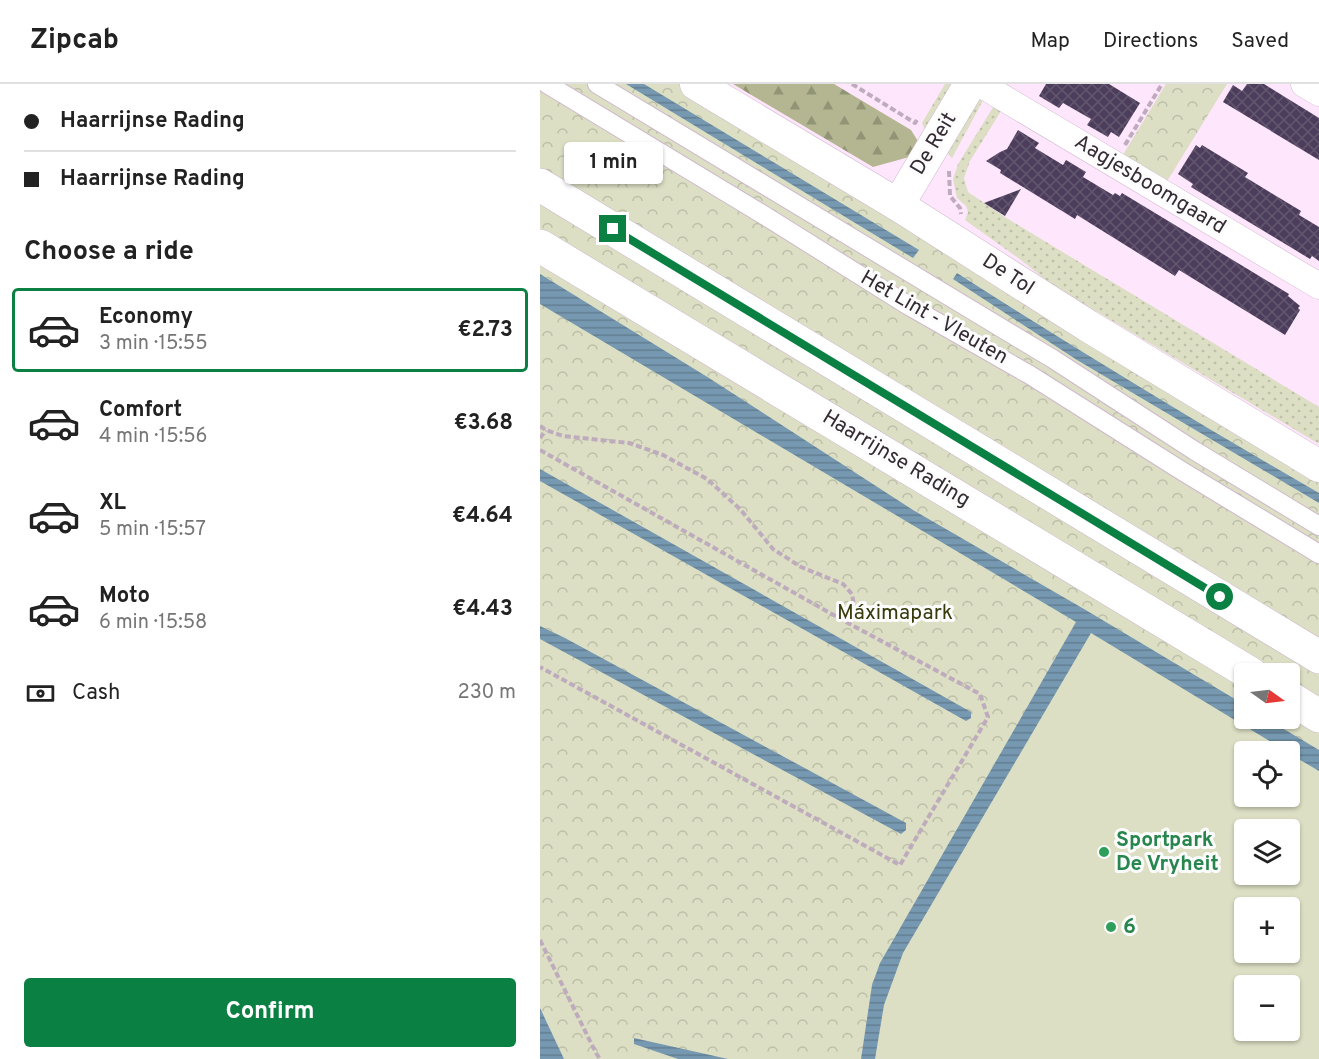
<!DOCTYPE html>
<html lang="en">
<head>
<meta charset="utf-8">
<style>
  :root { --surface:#fff; --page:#f6f6f6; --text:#222; --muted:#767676; --line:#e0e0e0; --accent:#0b8043 }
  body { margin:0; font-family:Overpass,sans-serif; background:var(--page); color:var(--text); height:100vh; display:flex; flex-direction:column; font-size:22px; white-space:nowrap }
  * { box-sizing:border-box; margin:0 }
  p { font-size:20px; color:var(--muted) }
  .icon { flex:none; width:33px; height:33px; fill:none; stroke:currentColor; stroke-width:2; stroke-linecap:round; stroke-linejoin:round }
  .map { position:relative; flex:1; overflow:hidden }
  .sheet { display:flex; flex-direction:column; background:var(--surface); width:540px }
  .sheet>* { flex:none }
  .banner { display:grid; align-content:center; height:132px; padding:0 24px; background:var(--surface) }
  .needle { width:39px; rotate:104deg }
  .tools { position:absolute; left:694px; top:579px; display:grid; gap:12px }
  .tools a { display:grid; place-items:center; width:66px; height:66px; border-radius:6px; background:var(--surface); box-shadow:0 2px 4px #0004; font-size:30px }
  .end { position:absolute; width:27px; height:27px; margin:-14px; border:8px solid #0b8043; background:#fff; box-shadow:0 0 0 3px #fff }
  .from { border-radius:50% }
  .bubble { position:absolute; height:42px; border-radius:6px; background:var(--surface); box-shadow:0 2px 4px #0004; font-size:20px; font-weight:700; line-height:42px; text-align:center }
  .banner b { display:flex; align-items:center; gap:21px; height:57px; font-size:22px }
  .banner b+b { border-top:2px solid var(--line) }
  .banner i { width:15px; height:15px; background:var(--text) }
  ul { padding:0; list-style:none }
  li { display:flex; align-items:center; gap:18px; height:84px; margin:0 12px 9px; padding:0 12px; border:3px solid transparent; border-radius:6px }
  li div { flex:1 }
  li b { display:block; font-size:22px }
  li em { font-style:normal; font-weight:700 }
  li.on { border-color:var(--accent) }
  li>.icon { width:54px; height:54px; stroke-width:1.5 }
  h2 { padding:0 24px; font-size:27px; line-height:72px }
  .pay { display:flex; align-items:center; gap:15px; height:66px; padding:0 24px; font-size:22px }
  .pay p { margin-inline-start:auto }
  .primary-button { display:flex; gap:12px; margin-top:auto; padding:12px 24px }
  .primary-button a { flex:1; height:69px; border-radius:6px; background:var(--accent); color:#fff; font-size:24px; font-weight:700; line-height:69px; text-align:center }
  header { display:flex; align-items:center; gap:36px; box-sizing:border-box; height:84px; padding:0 30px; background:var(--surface); border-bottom:2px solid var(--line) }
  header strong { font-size:28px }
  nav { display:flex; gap:33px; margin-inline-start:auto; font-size:21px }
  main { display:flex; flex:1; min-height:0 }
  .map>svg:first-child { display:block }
  .grass { fill:url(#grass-dots) }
  .forest { fill:url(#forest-firs) }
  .park { fill:url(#park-crowns); fill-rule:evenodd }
  .garden { fill:#dcdfc3; fill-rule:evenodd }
  .water { fill:url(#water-rules) }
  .building { fill:url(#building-cross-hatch) }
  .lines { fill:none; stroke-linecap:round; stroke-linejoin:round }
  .pedestrian-casing { stroke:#cfb8cd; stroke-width:20 }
  .minor-casing { stroke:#cfb8cd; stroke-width:27 }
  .tertiary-casing { stroke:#cfb8cd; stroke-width:33 }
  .secondary-casing { stroke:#cfb8cd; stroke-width:34 }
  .path { stroke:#beabbd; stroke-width:4; stroke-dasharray:6 3; stroke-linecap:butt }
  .pedestrian { stroke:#fff; stroke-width:18 }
  .minor { stroke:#fff; stroke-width:26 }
  .tertiary { stroke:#fff; stroke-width:32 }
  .secondary { stroke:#fff; stroke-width:33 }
  .route { stroke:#0b8043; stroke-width:8 }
  .leisure-dot { fill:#2e9e5b; stroke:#fcfcfc; stroke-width:2 }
  .labels { text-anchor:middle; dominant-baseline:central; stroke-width:6; stroke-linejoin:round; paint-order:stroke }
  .street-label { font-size:21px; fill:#342b33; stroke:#fcfcfc }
  .park-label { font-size:21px; fill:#383a0a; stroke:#fcfcfc }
  .leisure-label { font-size:21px; font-weight:bold; fill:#27864d; stroke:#fcfcfc; text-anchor:start }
</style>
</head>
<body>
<header>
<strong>Zipcab</strong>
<nav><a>Map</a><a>Directions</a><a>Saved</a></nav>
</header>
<main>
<section class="sheet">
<div class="banner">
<b><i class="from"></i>Haarrijnse Rading</b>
<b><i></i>Haarrijnse Rading</b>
</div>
<h2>Choose a ride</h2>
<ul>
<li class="on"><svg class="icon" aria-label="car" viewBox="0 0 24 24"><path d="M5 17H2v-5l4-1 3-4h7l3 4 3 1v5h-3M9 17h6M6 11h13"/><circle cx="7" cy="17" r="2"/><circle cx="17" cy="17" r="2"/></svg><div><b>Economy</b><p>3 min · 15:55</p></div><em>€2.73</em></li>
<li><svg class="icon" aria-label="car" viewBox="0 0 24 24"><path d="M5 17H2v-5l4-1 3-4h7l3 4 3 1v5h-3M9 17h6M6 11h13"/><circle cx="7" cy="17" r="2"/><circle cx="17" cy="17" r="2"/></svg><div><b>Comfort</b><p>4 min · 15:56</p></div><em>€3.68</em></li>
<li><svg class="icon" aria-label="car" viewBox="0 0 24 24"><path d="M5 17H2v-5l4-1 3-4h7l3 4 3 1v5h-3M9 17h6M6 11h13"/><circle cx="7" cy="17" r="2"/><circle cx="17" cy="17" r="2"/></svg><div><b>XL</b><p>5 min · 15:57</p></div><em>€4.64</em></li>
<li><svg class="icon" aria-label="car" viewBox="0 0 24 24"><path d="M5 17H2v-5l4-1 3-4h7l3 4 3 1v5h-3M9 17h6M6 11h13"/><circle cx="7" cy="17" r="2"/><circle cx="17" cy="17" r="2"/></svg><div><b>Moto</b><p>6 min · 15:58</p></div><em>€4.43</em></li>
</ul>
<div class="pay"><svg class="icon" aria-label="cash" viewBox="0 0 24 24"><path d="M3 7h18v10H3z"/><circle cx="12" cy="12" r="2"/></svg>Cash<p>230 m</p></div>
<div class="primary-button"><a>Confirm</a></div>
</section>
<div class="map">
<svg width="779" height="975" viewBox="0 0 779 975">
  <defs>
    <pattern id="grass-dots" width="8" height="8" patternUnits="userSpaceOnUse" patternTransform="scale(1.5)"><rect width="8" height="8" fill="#dcdfc3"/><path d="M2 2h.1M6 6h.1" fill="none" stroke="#bdc0a8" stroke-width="1.8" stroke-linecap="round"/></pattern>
    <pattern id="forest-firs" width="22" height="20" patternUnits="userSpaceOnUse" patternTransform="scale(1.5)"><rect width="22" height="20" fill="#b3b690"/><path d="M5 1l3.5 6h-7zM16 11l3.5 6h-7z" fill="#929476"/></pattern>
    <pattern id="park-crowns" width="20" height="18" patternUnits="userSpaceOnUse" patternTransform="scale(1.5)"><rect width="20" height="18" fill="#dcdfc3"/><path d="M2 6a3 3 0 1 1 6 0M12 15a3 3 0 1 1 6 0" fill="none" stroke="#bdc0a8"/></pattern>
    <pattern id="water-rules" width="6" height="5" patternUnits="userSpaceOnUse" patternTransform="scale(1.5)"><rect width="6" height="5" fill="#7699b1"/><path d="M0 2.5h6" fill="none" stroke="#627d91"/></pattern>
    <pattern id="building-cross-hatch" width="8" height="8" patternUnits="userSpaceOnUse" patternTransform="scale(1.5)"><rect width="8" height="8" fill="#4b3d5b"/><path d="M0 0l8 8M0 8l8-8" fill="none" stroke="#635770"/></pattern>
  </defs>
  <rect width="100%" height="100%" fill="#fee6fc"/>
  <!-- grass -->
  <g class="grass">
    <path d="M405,0H418L387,51L382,39Z"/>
    <path d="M447,9L412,74L407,69L427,22Z"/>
    <path d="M455,20L463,24L430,77L424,94L428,108L468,135L779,323V360L512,201L481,176L425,136L428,128L426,122L417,114L413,95L418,80Z"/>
  </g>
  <!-- forest -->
  <path class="forest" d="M193,0H294L371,46L381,62L369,73L333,83Z"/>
  <!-- park -->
  <g class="park">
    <path d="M0,0H179L779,364V975H0ZM705,590H750V634H705ZM705,668H750V712H705ZM705,746H750V790H705ZM705,824H750V868H705ZM705,902H750V946H705Z"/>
    <path d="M626,0H687L626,99L581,74Z"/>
  </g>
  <!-- garden -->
  <path class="garden" d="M551,549L746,667L705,668V712H750V670L779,687V975H335L344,921L363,869ZM705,746H750V790H705ZM705,824H750V868H705ZM705,902H750V946H705Z"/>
  <!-- water -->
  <g class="water">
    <path d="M86,0H104L379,166L373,174Z"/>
    <path d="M417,189C536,265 656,338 779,409V419L537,276L413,195Z"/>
    <path d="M0,190L169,294L373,426L544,525L705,621V634L727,635L779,666V687L750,670V668L746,667L551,549L363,869L344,921L335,975H321L332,901L340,879L536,538L0,220Z"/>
    <path d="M0,385L431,628V634L426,637L0,397Z"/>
    <path d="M0,542L25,554L366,739V746L361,750L0,555Z"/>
    <path d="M0,924L24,975H0Z"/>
    <path d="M94,954L188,975H138L94,960Z"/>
  </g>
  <!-- building -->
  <g class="building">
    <path d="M506,0H569L600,19L579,53L571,48L568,53L547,41L551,35L523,19L519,24L499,12Z"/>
    <path d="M707,0H724L779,34V76L683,18L693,1L702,7Z"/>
    <path d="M478,46L499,59L495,64L523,81L526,76L546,88L543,93L573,111L575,109L580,112L582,109L749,210L748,212L760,222L758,224L760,226L745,251L639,186L635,192L537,131L535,135L460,89L461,86L446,77L460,68L467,65Z"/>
    <path d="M656,61L660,64L662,61L708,89L705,93L761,127L759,131L779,143V177L772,172L770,175L651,103L653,100L638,90Z"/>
    <path d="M481,105L465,132L444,119Z"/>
  </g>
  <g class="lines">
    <defs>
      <g id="pedestrian">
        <path d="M7,0L222,130L369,222L490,291L642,387L779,470"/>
        <path d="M57,0L513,275L655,367L779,442"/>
      </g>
      <g id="minor">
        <path d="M440,0L779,202"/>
        <path d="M764,0L779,9"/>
      </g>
      <g id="tertiary">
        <path d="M156,0L358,121L548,242L779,382"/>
        <path d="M358,121L430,0"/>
      </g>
      <g id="secondary">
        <path d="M0,101L779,573"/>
        <path d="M0,162L711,590"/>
        <path d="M750,614L779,632"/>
      </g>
    </defs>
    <!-- pedestrian casing -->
    <use href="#pedestrian" class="pedestrian-casing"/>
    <!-- minor casing -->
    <use href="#minor" class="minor-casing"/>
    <!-- tertiary casing -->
    <use href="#tertiary" class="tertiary-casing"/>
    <!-- secondary casing -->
    <use href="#secondary" class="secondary-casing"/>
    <!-- path -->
    <g class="path">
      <path d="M312,0L375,39L377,36"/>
      <path d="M585,61L622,0"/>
      <path d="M409,87L410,112L420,124L421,130"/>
      <path d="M0,342L6,346L23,352L89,359L123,371L167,395L200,425L233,465L261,483L303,500L312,510L314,521L306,538"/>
      <path d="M0,354L6,346"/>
      <path d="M0,366L306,538L440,610L448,633L360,781L0,583"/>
      <path d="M0,856L56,969L60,975"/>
    </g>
    <!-- pedestrian -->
    <use href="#pedestrian" class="pedestrian"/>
    <!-- minor -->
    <use href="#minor" class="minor"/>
    <!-- tertiary -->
    <use href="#tertiary" class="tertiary"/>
    <!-- secondary -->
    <use href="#secondary" class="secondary"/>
  </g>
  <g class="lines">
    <!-- route -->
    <path class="route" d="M73,145L680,513"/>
  </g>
  <!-- markers -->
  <g class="leisure-dot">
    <circle cx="564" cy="768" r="6"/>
    <circle cx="571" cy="843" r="6"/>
  </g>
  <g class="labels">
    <!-- street labels -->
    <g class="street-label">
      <text transform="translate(394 60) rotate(-59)">De Reit</text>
      <text transform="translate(610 101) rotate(31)">Aagjesboomgaard</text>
      <text transform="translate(468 191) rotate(33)">De Tol</text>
      <text transform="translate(394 234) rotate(30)">Het Lint - Vleuten</text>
      <text transform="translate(356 375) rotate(31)">Haarrijnse Rading</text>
    </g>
    <!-- park labels -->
    <g class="park-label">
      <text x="355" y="529">Máximapark</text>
    </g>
    <!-- leisure labels -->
    <g class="leisure-label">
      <text x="576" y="756">Sportpark<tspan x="576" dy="24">De Vryheit</tspan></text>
      <text x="583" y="843">6</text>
    </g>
  </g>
</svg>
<div class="tools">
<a><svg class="needle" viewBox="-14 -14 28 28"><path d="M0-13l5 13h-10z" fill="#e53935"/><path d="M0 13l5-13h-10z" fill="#767676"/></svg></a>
<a><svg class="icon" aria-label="locate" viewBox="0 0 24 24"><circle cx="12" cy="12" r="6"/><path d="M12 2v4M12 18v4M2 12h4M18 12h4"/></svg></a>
<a><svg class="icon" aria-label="layers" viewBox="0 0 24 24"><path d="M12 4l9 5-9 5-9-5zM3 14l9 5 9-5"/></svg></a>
<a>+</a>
<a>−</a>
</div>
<i class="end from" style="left:680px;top:513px"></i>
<i class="end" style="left:73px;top:145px"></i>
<div class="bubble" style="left:24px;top:58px;width:99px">1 min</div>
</div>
</main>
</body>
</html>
